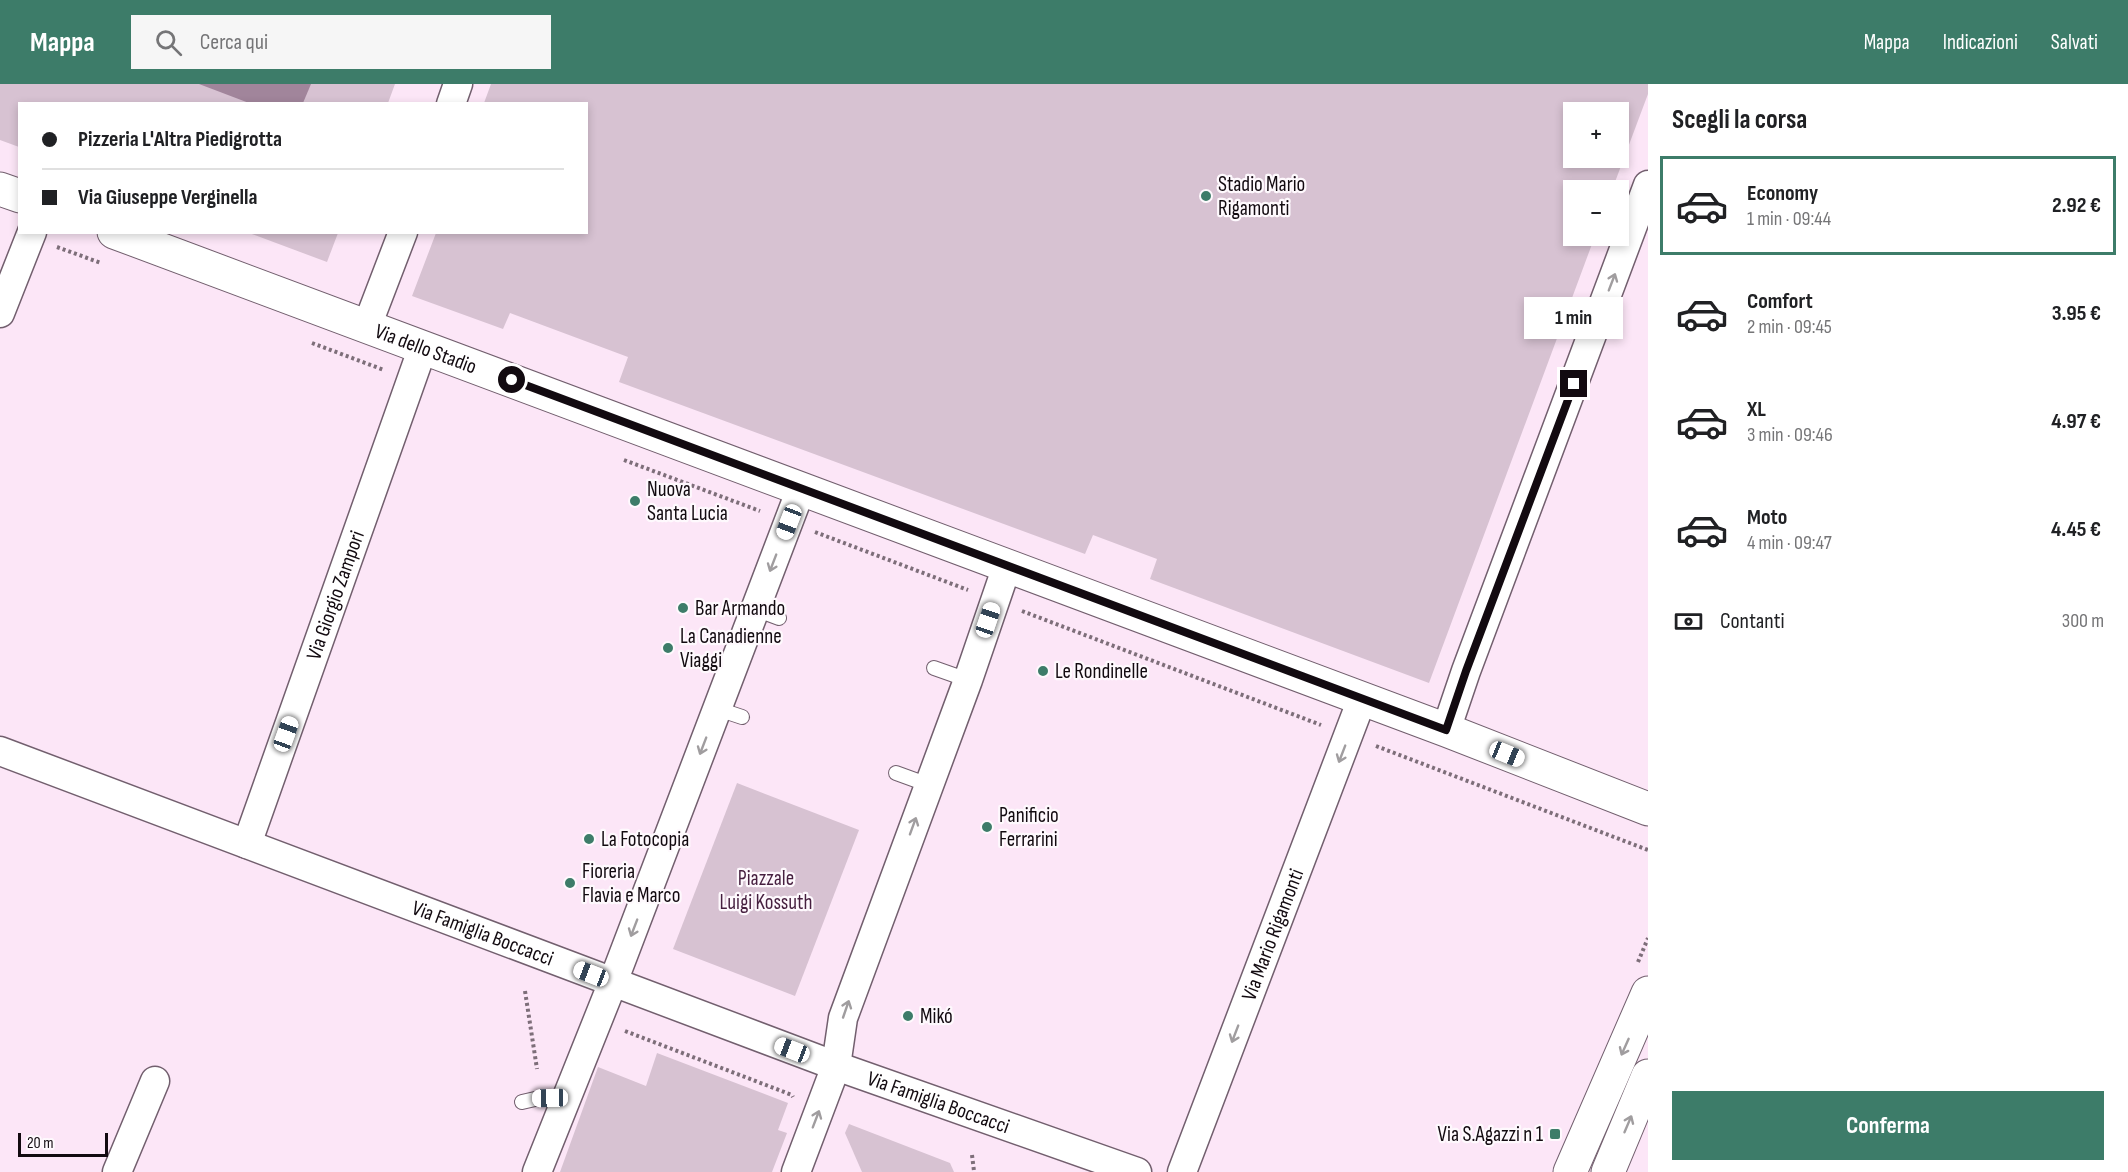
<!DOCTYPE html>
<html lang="it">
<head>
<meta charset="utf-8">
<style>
  :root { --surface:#fff; --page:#f6f6f6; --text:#202124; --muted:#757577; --line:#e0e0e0; --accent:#3d7c69 }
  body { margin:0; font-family:"Sofia Sans Condensed",sans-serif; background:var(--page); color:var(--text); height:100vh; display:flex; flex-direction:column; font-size:22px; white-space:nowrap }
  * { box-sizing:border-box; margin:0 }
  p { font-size:20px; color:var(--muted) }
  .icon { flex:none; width:33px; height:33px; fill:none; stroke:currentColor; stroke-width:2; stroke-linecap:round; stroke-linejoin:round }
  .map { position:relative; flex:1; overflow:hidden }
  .side { display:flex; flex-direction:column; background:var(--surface); width:480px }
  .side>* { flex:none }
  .banner { position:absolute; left:18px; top:18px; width:570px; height:132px; border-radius:0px; box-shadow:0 3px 9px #0003; display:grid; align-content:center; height:132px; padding:0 24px; background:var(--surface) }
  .fabs { position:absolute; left:1563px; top:18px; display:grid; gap:12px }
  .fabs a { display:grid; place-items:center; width:66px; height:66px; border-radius:0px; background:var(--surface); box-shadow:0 3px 9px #0003; font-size:30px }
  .scale { position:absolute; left:18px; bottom:15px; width:90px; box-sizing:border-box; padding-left:6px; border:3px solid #120a10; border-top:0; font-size:16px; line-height:21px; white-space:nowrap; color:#120a10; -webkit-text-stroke:4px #fef9fd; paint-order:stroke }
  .end { position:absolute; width:27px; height:27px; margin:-14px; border:8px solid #120a10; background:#fff; box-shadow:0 0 0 3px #fff }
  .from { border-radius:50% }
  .bubble { position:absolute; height:42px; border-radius:0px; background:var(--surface); box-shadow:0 3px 9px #0003; font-size:20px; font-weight:700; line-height:42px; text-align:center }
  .car { position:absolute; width:18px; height:36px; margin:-18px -9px; border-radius:8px; box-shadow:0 0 4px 2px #0007; background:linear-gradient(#fff 24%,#345 0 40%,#fff 0 76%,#345 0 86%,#fff 0) }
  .banner b { display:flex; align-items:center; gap:21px; height:57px; font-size:22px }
  .banner b+b { border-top:2px solid var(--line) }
  .banner i { width:15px; height:15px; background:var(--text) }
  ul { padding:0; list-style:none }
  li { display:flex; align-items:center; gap:18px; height:99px; margin:0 12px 9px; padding:0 12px; border:3px solid transparent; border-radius:0px }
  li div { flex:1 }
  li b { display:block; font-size:22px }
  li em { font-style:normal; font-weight:700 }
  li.selected { border-color:var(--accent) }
  li>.icon { width:54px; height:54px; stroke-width:1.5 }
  h2 { padding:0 24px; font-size:27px; line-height:72px }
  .pay { display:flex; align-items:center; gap:15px; height:66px; padding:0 24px; font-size:22px }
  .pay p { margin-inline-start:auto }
  .button { display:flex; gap:12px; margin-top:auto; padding:12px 24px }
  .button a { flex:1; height:69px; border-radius:0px; background:var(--accent); color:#fff; font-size:24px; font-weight:700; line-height:69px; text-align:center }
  header { display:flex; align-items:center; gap:36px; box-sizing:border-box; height:84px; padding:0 30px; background:var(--accent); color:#fff }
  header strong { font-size:28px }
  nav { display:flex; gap:33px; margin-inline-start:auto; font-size:21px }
  .search { width:420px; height:54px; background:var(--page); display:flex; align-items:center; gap:15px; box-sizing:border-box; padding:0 21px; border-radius:0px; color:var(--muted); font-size:22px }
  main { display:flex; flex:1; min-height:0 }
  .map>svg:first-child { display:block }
  .green { fill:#d7c2d2; fill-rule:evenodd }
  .water { fill:#a1859b }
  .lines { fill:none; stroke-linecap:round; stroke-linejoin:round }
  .lane-casing { stroke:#725f6e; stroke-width:16 }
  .street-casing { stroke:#725f6e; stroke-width:31 }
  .secondary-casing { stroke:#725f6e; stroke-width:35 }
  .path { stroke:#7d6e79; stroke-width:4; stroke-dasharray:3 3; stroke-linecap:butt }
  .lane { stroke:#fff; stroke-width:14 }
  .street { stroke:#fff; stroke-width:28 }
  .secondary { stroke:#fff; stroke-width:33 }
  .oneway { stroke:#a09d9f }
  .route { stroke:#120a10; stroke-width:8 }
  .poi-dot { fill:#3d7c69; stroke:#fef9fd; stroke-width:2 }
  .labels { text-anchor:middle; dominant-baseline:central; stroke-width:4.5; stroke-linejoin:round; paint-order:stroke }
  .poi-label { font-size:21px; fill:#120a10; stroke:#fef9fd; text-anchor:start }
  .street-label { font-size:21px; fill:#120a10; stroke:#fef9fd }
  .park-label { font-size:21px; fill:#461f3f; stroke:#fef9fd }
</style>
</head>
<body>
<header>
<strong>Mappa</strong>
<div class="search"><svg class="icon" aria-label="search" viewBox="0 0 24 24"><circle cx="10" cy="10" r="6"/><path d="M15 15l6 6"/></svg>Cerca qui</div>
<nav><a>Mappa</a><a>Indicazioni</a><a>Salvati</a></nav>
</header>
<main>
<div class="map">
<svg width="1648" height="1088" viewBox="0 0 1648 1088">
  <rect width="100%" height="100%" fill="#fce6f7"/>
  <!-- green -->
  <g class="green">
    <path d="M0,0H395L388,19L20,20L19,63L0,56Z"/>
    <path d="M491,0H1648V10L1612,106H1574V152H1595L1429,599L1150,495L1157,475L1093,451L1085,470L619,298L628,273L510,229L503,245L412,212L436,149L586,148V20L484,19ZM1574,28H1618V74H1574Z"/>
    <path d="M249,149H338L327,178Z"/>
    <path d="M737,699L859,746L795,912L673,865Z"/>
    <path d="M657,969L788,1019L778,1046L787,1049L772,1088H560L598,983L646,1002Z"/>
    <path d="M849,1040L950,1079L954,1088H862L845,1049Z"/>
  </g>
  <!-- water -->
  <path class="water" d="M199,0H311L303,19H249Z"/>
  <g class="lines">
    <defs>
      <g id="lane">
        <path d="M755,525L779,534"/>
        <path d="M934,584L968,596"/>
        <path d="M718,625L742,633"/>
        <path d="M896,689L929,701"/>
        <path d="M522,1018L535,1015L566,1014"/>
      </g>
      <g id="street">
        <path d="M451,20L458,0"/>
        <path d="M0,229L32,148"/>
        <path d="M367,242L403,148"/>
        <path d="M1446,646L1466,587L1648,101"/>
        <path id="s1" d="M0,667L836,982L1137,1088"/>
        <path id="s2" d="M247,760L423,263"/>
        <path d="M117,1088L155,997"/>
        <path d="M537,1088L613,898L801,405"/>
        <path d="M796,1088L836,982L843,934L968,596L1007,482"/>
        <path id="s3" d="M1182,1088L1362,615"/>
      </g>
      <g id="secondary">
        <path d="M0,105L20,112"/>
        <path id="s4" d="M114,148L1446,646L1648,725"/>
        <path d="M1570,1088L1648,909"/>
        <path d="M1608,1088L1648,992"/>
      </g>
    </defs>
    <!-- lane casing -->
    <use href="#lane" class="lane-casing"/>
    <!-- street casing -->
    <use href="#street" class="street-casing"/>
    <!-- secondary casing -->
    <use href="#secondary" class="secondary-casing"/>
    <!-- path -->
    <g class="path">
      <path d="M57,163L101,179"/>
      <path d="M312,259L384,286"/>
      <path d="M624,376L760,427"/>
      <path d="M815,448L968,506"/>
      <path d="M1022,527L1321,641"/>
      <path d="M1376,662L1648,766"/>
      <path d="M1638,878L1648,854"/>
      <path d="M525,907L537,985"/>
      <path d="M625,947L792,1011L793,1013"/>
      <path d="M972,1071L974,1087"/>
    </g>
    <!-- lane -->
    <use href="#lane" class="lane"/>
    <!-- street -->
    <use href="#street" class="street"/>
    <!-- secondary -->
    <use href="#secondary" class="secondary"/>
  </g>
  <!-- one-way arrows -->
  <defs><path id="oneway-shaft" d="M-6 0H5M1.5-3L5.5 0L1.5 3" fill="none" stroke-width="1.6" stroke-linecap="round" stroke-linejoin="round" transform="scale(1.5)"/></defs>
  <g class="oneway">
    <use href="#oneway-shaft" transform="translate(1612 198) rotate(-69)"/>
    <use href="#oneway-shaft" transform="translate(773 479) rotate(111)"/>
    <use href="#oneway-shaft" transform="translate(703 662) rotate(111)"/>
    <use href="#oneway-shaft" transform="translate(1342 670) rotate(111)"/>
    <use href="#oneway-shaft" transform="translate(913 742) rotate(-70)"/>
    <use href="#oneway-shaft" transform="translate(634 844) rotate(111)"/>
    <use href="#oneway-shaft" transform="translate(846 925) rotate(-71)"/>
    <use href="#oneway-shaft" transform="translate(1235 950) rotate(111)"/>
    <use href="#oneway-shaft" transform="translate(1625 963) rotate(114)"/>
    <use href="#oneway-shaft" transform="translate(816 1035) rotate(-69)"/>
    <use href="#oneway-shaft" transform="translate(1628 1040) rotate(-67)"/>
  </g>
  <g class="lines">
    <!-- route -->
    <path class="route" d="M512,296L1446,646L1466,587L1574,300"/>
  </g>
  <!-- markers -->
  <g class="poi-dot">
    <circle cx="1206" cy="112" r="6"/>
    <circle cx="635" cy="417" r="6"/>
    <circle cx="683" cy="524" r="6"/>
    <circle cx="668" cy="564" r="6"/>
    <circle cx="1043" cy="587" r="6"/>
    <circle cx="987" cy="743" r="6"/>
    <circle cx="589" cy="755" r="6"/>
    <circle cx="570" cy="799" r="6"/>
    <circle cx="908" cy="932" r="6"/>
    <rect x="1549" y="1044" width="12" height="12" rx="3"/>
  </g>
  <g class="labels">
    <!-- poi labels -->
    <g class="poi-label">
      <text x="1218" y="100">Stadio Mario<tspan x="1218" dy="24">Rigamonti</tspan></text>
      <text x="647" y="405">Nuova<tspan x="647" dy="24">Santa Lucia</tspan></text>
      <text x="695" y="524">Bar Armando</text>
      <text x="680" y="552">La Canadienne<tspan x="680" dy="24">Viaggi</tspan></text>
      <text x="1055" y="587">Le Rondinelle</text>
      <text x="999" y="731">Panificio<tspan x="999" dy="24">Ferrarini</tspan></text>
      <text x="601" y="755">La Fotocopia</text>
      <text x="582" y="787">Fioreria<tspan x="582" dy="24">Flavia e Marco</tspan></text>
      <text x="920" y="932">Mikó</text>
      <text x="1543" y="1050" text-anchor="end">Via S.Agazzi n 1</text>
    </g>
    <!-- street labels -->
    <g class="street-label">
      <text stroke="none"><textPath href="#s4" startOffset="333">Via dello Stadio</textPath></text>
      <text stroke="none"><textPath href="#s2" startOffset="264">Via Giorgio Zampori</textPath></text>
      <text stroke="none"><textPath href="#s1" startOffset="516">Via Famiglia Boccacci</textPath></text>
      <text stroke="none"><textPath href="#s3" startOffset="254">Via Mario Rigamonti</textPath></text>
      <text stroke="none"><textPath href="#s1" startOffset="1002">Via Famiglia Boccacci</textPath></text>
    </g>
    <!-- park labels -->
    <g class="park-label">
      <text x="766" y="794">Piazzale<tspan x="766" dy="24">Luigi Kossuth</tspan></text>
    </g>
  </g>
</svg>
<div class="fabs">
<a>+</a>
<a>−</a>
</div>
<div class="scale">20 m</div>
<i class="end from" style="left:512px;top:296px"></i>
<i class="end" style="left:1574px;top:300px"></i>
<div class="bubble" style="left:1524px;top:213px;width:99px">1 min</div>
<i class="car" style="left:789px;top:438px;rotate:201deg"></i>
<i class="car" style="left:988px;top:536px;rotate:19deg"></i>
<i class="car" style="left:286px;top:650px;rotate:20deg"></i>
<i class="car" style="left:1507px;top:670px;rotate:112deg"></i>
<i class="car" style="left:591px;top:890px;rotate:291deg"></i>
<i class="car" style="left:792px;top:966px;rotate:291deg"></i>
<i class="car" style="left:550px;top:1014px;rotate:269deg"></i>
<div class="banner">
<b><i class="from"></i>Pizzeria L'Altra Piedigrotta</b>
<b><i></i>Via Giuseppe Verginella</b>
</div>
</div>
<section class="side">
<h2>Scegli la corsa</h2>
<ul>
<li class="selected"><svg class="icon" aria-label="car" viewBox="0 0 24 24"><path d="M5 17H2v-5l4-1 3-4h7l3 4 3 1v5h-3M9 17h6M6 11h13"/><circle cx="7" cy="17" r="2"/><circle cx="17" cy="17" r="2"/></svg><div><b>Economy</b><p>1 min · 09:44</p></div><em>2.92 €</em></li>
<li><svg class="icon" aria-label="car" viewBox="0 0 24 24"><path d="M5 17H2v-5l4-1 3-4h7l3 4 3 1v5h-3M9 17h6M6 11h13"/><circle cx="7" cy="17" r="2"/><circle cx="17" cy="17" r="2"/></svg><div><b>Comfort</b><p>2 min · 09:45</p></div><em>3.95 €</em></li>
<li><svg class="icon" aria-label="car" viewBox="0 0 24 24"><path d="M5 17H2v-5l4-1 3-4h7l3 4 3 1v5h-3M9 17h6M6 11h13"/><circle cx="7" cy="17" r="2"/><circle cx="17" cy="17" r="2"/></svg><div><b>XL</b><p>3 min · 09:46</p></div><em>4.97 €</em></li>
<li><svg class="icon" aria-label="car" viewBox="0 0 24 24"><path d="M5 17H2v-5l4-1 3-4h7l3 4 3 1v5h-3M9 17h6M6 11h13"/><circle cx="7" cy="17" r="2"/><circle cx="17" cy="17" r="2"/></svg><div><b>Moto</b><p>4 min · 09:47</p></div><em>4.45 €</em></li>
</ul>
<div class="pay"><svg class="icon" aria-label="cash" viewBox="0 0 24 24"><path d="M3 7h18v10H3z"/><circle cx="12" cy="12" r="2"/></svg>Contanti<p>300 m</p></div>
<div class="button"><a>Conferma</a></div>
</section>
</main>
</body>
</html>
